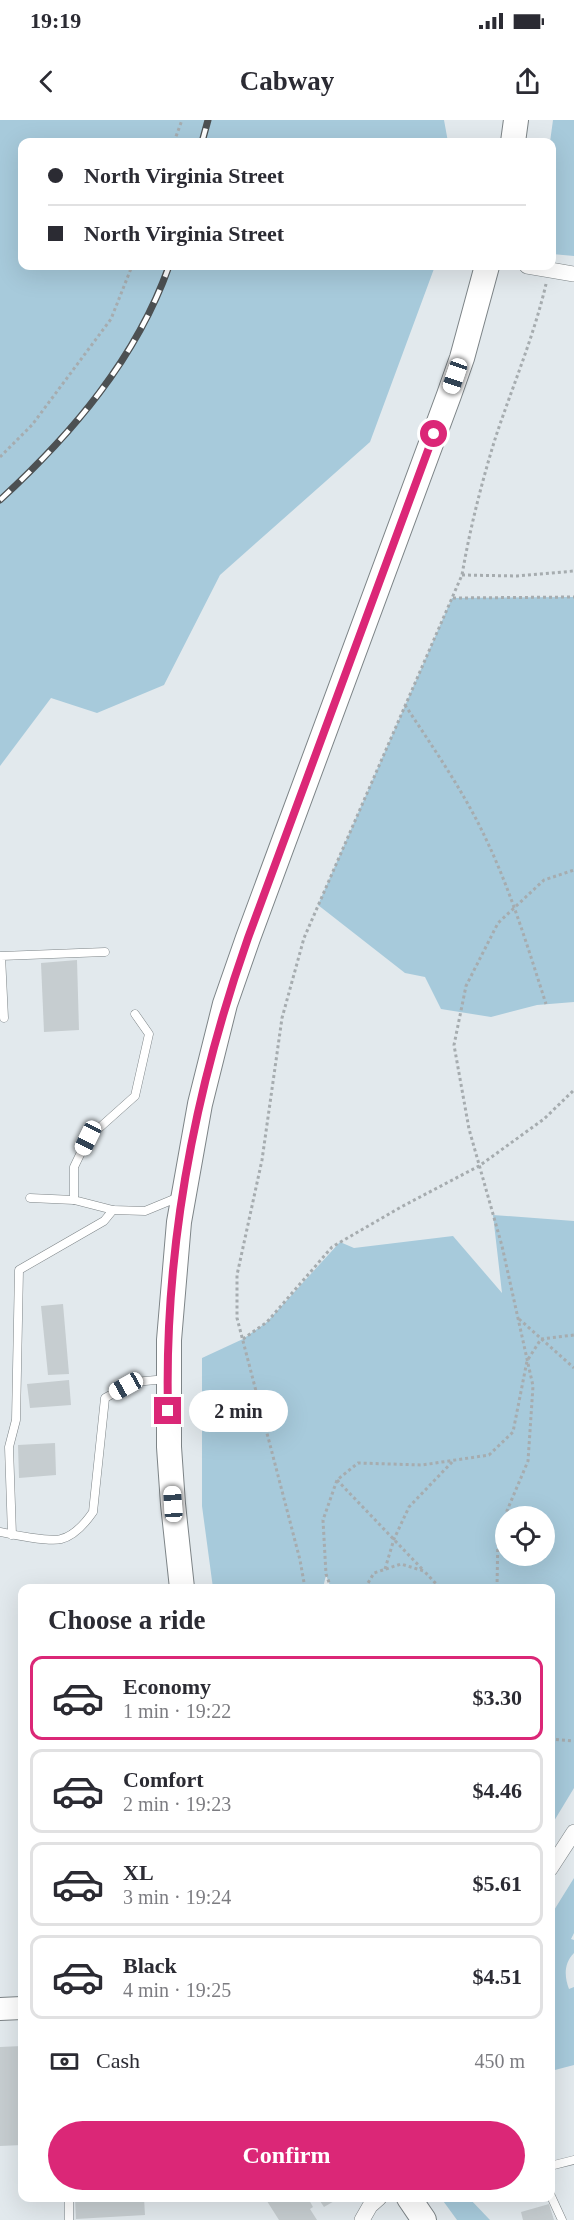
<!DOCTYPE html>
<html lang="en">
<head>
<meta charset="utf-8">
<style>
  :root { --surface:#fff; --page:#f2f2f3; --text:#2b2b33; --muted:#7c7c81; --line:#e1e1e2; --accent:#db2777 }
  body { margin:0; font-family:Georgia,serif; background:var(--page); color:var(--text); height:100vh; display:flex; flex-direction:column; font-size:22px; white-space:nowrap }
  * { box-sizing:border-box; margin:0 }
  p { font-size:20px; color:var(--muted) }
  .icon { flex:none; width:33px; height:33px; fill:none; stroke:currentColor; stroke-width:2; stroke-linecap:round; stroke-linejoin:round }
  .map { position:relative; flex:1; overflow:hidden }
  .details { position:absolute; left:18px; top:1464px; width:537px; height:618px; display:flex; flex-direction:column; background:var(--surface); border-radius:12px; box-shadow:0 6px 24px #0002 }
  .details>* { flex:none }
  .banner { position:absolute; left:18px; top:18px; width:538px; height:132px; border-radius:12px; box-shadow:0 6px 24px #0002; display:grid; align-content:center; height:132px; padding:0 30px; background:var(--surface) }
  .controls { position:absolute; left:495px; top:1386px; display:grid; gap:12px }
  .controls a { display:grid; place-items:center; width:60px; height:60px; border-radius:50%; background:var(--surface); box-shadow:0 6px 24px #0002; font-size:30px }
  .end { position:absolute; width:27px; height:27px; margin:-14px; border:8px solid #db2777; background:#fff; box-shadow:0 0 0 3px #fff }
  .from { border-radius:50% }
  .bubble { position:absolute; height:42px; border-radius:21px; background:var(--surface); box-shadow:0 6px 24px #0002; font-size:20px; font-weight:600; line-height:42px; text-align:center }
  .car { position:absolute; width:18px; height:36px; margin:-18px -9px; border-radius:8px; box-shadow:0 0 4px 2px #0007; background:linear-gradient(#fff 24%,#345 0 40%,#fff 0 76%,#345 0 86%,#fff 0) }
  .banner b { display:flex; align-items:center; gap:21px; height:57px; font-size:22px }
  .banner b+b { border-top:2px solid var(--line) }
  .banner i { width:15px; height:15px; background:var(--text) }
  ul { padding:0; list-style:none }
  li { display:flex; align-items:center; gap:18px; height:84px; margin:0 12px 9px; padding:0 18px; border:3px solid var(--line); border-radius:12px }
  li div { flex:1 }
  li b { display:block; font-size:22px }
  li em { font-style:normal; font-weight:600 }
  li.selected { border-color:var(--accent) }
  li>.icon { width:54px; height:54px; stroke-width:1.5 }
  h2 { padding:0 30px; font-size:27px; line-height:72px }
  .pay { display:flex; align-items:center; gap:15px; height:66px; padding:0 30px; font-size:22px }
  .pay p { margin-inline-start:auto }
  .primary-button { display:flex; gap:12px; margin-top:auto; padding:12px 30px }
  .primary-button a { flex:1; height:69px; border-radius:36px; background:var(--accent); color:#fff; font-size:24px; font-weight:600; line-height:69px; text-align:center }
  .status { display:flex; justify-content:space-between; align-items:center; height:42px; padding:0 30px; background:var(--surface); direction:ltr }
  .status svg { height:16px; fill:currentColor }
  header { display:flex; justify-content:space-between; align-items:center; height:78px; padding:0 30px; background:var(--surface); font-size:27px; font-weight:600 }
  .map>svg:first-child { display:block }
  .green { fill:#a7cadb; fill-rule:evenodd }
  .building { fill:#c6cdd0 }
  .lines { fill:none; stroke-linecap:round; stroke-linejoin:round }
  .service-casing { stroke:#7d8487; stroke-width:9 }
  .minor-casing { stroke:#7d8487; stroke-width:16 }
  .secondary-casing { stroke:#7d8487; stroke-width:24 }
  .primary-casing { stroke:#7d8487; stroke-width:26 }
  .path { stroke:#a6acaf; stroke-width:3; stroke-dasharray:3 3; stroke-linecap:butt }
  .service { stroke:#fff; stroke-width:8 }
  .minor { stroke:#fff; stroke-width:15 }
  .secondary { stroke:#fff; stroke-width:22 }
  .primary { stroke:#fff; stroke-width:24 }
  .rail-casing { stroke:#4c5052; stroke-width:7 }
  .rail { stroke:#fff; stroke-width:4.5; stroke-dasharray:14; stroke-linecap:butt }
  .route { stroke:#db2777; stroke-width:8 }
</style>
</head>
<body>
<div class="status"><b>19:19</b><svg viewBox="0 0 49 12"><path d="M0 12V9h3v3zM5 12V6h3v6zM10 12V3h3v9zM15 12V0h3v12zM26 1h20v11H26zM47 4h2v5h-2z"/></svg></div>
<header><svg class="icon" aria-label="back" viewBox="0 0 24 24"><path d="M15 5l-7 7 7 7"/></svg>Cabway<svg class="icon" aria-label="share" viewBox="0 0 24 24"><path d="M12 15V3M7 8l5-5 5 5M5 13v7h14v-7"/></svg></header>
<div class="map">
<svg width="574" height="2100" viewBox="0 0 574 2100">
  <rect width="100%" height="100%" fill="#e2e9ed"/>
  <!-- green -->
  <g class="green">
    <path d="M0,0H444L448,22H22V146H435L370,322L220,455L164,565L97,593L51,578L0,646Z"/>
    <path d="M553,0H574V136L552,134V22H550Z"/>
    <path d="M574,477V882L537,885L491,897L441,889L425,857L405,853L318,785L452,478Z"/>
    <path d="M493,1095L574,1101V1668L551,1706L550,1468H331L326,1455L323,1468H213L202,1386V1238L243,1219L267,1202L340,1122L354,1128L453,1116L502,1173ZM506,1396H544V1436H506Z"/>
    <path d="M574,1758V1813L571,1819L574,1820V1833C564,1843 564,1856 569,1869L574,1867V1945L551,1951V1911L555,1901L550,1885L551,1795Z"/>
    <path d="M441,2078H469L490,2100H457Z"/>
  </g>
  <!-- building -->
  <g class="building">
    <path d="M77,840L79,910L44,912L41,843Z"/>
    <path d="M63,1184L69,1254L48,1255L41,1186Z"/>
    <path d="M69,1260L71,1285L30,1288L27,1264Z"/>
    <path d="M55,1323L56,1355L19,1358L18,1325Z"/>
    <path d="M22,1926V2025L0,2026V1927Z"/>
    <path d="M75,2078H144L145,2095L76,2099Z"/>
    <path d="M265,2078H308L313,2087L310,2089L317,2100H279Z"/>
    <path d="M318,2078H334L336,2080L324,2087Z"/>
    <path d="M549,2084L554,2100H523L521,2092Z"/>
  </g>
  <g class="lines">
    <defs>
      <g id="service">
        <path d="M135,894L149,914L135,976L88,1018L74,1047V1080L113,1090L145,1091L179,1077"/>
        <path d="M4,898L1,836L105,832"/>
        <path d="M30,1078L74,1080"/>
        <path d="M0,1412C13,1415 50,1422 61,1419C74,1416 86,1402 93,1392L105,1278L134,1262L167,1259"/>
        <path d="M12,1415L9,1327L16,1300L19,1150L104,1101L113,1090"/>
        <path d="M550,2046L574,2040"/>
        <path d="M550,2074L562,2100"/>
        <path d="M69,2100V2078"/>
      </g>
      <g id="minor">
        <path d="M527,146L574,154"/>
        <path d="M550,1749L574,1712"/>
        <path d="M362,2100L370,2086L379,2078"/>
      </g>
      <path id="secondary" d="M0,1889L22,1888"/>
      <g id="primary">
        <path d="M513,22L516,0"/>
        <path d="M182,1468L173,1384L169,1327V1220L179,1102L200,984L225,884L248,818L449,275L462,238L487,146"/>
        <path d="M409,2078L424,2100"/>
      </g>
    </defs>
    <!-- service casing -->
    <use href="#service" class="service-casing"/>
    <!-- minor casing -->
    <use href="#minor" class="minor-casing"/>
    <!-- secondary casing -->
    <use href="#secondary" class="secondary-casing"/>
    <!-- primary casing -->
    <use href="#primary" class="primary-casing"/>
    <!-- path -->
    <g class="path">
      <path d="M174,22L182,0"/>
      <path d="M0,337L32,305L111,199L132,146"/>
      <path d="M462,455L517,456L574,451"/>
      <path d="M453,478L574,477"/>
      <path d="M405,585C432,626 464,672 485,717C511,771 528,828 546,884"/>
      <path d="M519,1199L574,1248"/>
      <path d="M243,1219L267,1202L332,1127L401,1087L479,1046L544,999L574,970"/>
      <path d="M541,1219L574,1215"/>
      <path d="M337,1360L424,1451"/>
      <path d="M385,1449L394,1419L409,1387L453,1341"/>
      <path d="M305,1468L300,1440L237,1198V1155L262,1040L282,898L304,818L462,455C470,408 482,361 496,316C513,265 534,216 546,164"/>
      <path d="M331,1468L326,1454L323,1400L337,1360L358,1343L422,1345L489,1335L513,1312L527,1241L541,1219"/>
      <path d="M365,1468L374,1453L401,1444L424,1451L440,1468"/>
      <path d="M497,1468L498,1412L528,1341L533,1266L502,1126L469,1009L454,925L466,866L498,803L544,760L574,750"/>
      <path d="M550,1619L574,1621"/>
    </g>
    <!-- service -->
    <use href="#service" class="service"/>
    <!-- minor -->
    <use href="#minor" class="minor"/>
    <!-- secondary -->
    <use href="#secondary" class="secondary"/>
    <!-- primary -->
    <use href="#primary" class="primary"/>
    <defs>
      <g id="rail">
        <path d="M202,22L208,0"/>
        <path d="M0,380C72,314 136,239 169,146"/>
      </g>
    </defs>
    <!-- rail casing -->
    <use href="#rail" class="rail-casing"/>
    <!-- rail -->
    <use href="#rail" class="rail"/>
  </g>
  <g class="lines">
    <!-- route -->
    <path class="route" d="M168,1291C164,1130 195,969 248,818L434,314"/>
  </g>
</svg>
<div class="controls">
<a><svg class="icon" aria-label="locate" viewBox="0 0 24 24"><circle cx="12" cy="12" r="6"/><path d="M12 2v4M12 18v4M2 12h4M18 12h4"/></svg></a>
</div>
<i class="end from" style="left:434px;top:314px"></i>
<i class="end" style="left:168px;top:1291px"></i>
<div class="bubble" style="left:189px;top:1270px;width:99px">2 min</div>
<i class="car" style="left:455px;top:256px;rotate:199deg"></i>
<i class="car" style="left:88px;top:1018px;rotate:206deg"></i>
<i class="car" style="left:126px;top:1266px;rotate:241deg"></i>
<i class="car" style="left:173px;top:1384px;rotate:356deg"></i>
<div class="banner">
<b><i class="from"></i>North Virginia Street</b>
<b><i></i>North Virginia Street</b>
</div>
<section class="details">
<h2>Choose a ride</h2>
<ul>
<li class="selected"><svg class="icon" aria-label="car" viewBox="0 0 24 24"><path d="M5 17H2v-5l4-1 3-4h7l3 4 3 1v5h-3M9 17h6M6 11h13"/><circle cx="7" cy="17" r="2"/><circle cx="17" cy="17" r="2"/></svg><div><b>Economy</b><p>1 min · 19:22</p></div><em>$3.30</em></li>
<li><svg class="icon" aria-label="car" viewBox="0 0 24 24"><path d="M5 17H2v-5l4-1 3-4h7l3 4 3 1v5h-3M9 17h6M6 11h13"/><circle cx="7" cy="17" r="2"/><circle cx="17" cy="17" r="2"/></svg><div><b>Comfort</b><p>2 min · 19:23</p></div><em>$4.46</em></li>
<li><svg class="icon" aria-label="car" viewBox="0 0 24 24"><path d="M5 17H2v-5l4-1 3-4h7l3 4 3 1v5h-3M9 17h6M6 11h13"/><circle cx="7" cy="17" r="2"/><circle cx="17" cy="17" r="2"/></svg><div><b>XL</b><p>3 min · 19:24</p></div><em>$5.61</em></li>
<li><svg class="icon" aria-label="car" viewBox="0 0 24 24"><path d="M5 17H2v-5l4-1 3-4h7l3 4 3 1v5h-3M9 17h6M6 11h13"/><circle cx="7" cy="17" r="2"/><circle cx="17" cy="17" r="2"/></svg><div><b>Black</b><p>4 min · 19:25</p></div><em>$4.51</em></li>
</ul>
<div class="pay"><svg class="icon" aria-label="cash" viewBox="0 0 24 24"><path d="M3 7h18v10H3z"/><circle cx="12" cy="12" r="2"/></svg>Cash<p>450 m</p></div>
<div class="primary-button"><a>Confirm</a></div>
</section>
</div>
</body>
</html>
